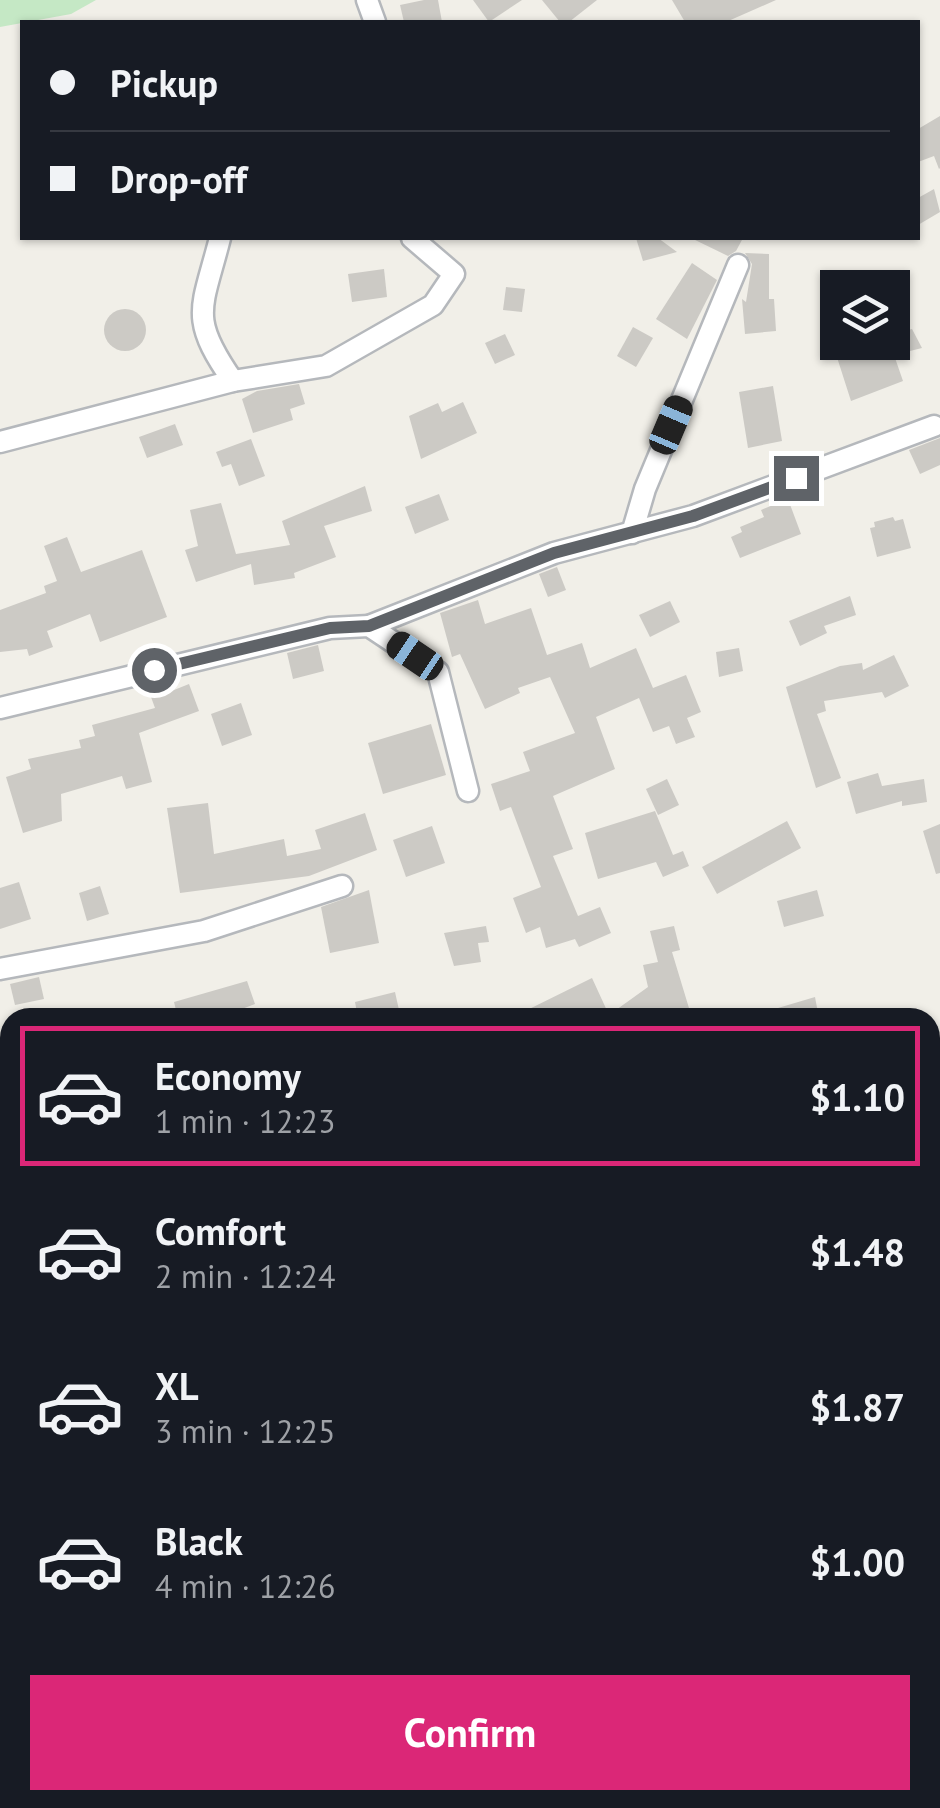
<!DOCTYPE html>
<html lang="en">
<head>
<meta charset="utf-8">
<style>
  :root { --surface:#171b24; --page:#20242c; --text:#f1f3f6; --muted:#9ea1a6; --line:#363941; --accent:#db2777 }
  body { margin:0; font-family:"PT Sans",sans-serif; background:var(--page); color:var(--text); height:100vh; display:flex; flex-direction:column; font-size:38px; white-space:nowrap }
  * { box-sizing:border-box; margin:0 }
  p { font-size:32px; color:var(--muted) }
  .icon { flex:none; width:55px; height:55px; fill:none; stroke:currentColor; stroke-width:2; stroke-linecap:round; stroke-linejoin:round }
  .map { position:relative; flex:1; overflow:hidden }
  .drawer { position:absolute; left:0px; top:1008px; width:940px; height:802px; display:flex; flex-direction:column; background:var(--surface); border-radius:30px 30px 0 0; box-shadow:0 2px 8px #0004 }
  .drawer>* { flex:none }
  .banner { position:absolute; left:20px; top:20px; width:900px; height:220px; border-radius:0px; box-shadow:0 2px 8px #0004; display:grid; align-content:center; height:220px; padding:0 30px; background:var(--surface) }
  .fabs { position:absolute; left:820px; top:270px; display:grid; gap:20px }
  .fabs a { display:grid; place-items:center; width:90px; height:90px; border-radius:0px; background:var(--surface); box-shadow:0 2px 8px #0004; font-size:50px }
  .end { position:absolute; width:45px; height:45px; margin:-22px; border:12px solid #5f6368; background:#fff; box-shadow:0 0 0 5px #fff }
  .from { border-radius:50% }
  .car { position:absolute; width:30px; height:60px; margin:-30px -15px; border-radius:12px; box-shadow:0 0 8px 2px #0007; background:linear-gradient(#222 24%,#8ab4d8 0 40%,#222 0 76%,#8ab4d8 0 86%,#222 0) }
  .banner b { display:flex; align-items:center; gap:35px; height:95px; font-size:38px }
  .banner b+b { border-top:2px solid var(--line) }
  .banner i { width:25px; height:25px; background:var(--text) }
  ul { padding:18px 0 0; list-style:none }
  li { display:flex; align-items:center; gap:30px; height:140px; margin:0 20px 15px; padding:0 10px; border:5px solid transparent; border-radius:0px }
  li div { flex:1 }
  li b { display:block; font-size:38px }
  li em { font-style:normal; font-weight:700 }
  li.selected { border-color:var(--accent) }
  li>.icon { width:90px; height:90px; stroke-width:1.5 }
  .action { display:flex; gap:20px; margin-top:auto; padding:20px 30px }
  .action a { flex:1; height:115px; border-radius:0px; background:var(--accent); color:#fff; font-size:40px; font-weight:700; line-height:115px; text-align:center }
  .map>svg:first-child { display:block }
  .green { fill:#c5e8c5 }
  .lines { fill:none; stroke-linecap:round; stroke-linejoin:round }
  .stream { stroke:#aadaff; stroke-width:6 }
  .building { fill:#cccac5 }
  .minor-casing { stroke:#b5b8bc; stroke-width:25 }
  .minor { stroke:#fff; stroke-width:20 }
  .route { stroke:#5f6368; stroke-width:12 }
</style>
</head>
<body>
<div class="map">
<svg width="940" height="1808" viewBox="0 0 940 1808">
  <rect width="100%" height="100%" fill="#f1efe8"/>
  <!-- green -->
  <g class="green">
    <path d="M0,0H96L71,14L0,27Z"/>
    <path d="M940,1078V1808H0V1513L10,1511V1800H930V1085Z"/>
  </g>
  <g class="lines">
    <!-- stream -->
    <g class="stream">
      <path d="M930,1140L940,1141"/>
      <path d="M0,1684L10,1677"/>
    </g>
  </g>
  <!-- building -->
  <g class="building">
    <path d="M424,0H438L442,22H404L400,5Z"/>
    <path d="M473,0H522L489,22Z"/>
    <path d="M542,0H597L569,22H560Z"/>
    <path d="M672,0H776L726,22H685Z"/>
    <path d="M940,116V168L939,169L934,156L918,162V129Z"/>
    <path d="M934,189L940,212L918,225V198Z"/>
    <path d="M636,238H658L677,252L643,261Z"/>
    <path d="M691,238H743L736,251L728,256Z"/>
    <path d="M745,253L769,254V299H774L776,331L745,334L742,299L746,302L752,264Z"/>
    <path d="M692,263L717,280L687,339L656,319Z"/>
    <path d="M384,269L387,297L352,302L348,274Z"/>
    <path d="M506,287L525,289L522,312L503,310Z"/>
    <circle cx="125" cy="330" r="21"/>
    <path d="M633,327L653,338L636,367L617,356Z"/>
    <path d="M912,329L922,348L894,355L903,381L851,401L834,348L892,342V334Z"/>
    <path d="M505,334L515,355L495,364L485,343Z"/>
    <path d="M299,384L305,404L290,409L293,420L253,433L242,399L257,391Z"/>
    <path d="M773,386L782,441L748,448L739,392Z"/>
    <path d="M463,402L477,433L421,459L409,416L438,403L442,412Z"/>
    <path d="M175,424L183,445L147,458L139,437Z"/>
    <path d="M940,438V465L920,474L909,450Z"/>
    <path d="M251,439L265,476L239,486L231,464L222,467L216,452Z"/>
    <path d="M365,486L372,511L324,526L336,557L294,573L295,578L254,585L251,564L196,582L185,550L198,546L190,510L221,503L236,554L290,545L282,521Z"/>
    <path d="M439,494L449,520L415,534L405,507Z"/>
    <path d="M788,499L801,534L740,558L731,537L742,532L740,527L764,517L761,510Z"/>
    <path d="M893,517L895,521L903,519L911,548L877,557L870,528L875,527L874,522Z"/>
    <path d="M67,537L81,572L142,550L167,617L100,642L90,614L47,631L53,647L29,656L27,649L0,652V610L46,593L44,586L57,581L44,546Z"/>
    <path d="M557,567L566,590L548,597L539,574Z"/>
    <path d="M850,596L856,615L824,626L827,633L800,646L789,621Z"/>
    <path d="M478,600L485,624L531,608L547,655L582,643L590,668L636,648L653,688L686,675L701,712L687,718L695,737L676,744L669,726L653,732L639,698L596,717L615,769L553,796L573,849L553,856L578,916L600,907L611,933L579,947L575,939L546,948L540,927L526,933L513,898L541,887L511,807L500,811L491,784L530,771L523,752L575,733L550,677L518,688L520,693L485,709L460,654L452,657L440,613Z"/>
    <path d="M670,601L680,622L650,637L639,615Z"/>
    <path d="M318,645L324,671L293,679L287,653Z"/>
    <path d="M739,648L743,671L719,677L716,652Z"/>
    <path d="M894,655L909,686L885,698L882,692L824,701L826,711L817,714L841,778L816,788L786,687L840,666L862,663L863,670Z"/>
    <path d="M170,681L174,690L189,684L199,711L139,733L152,782L126,789L122,776L61,794L62,821L23,833L6,777L31,769L28,759L81,748L79,740L95,736L92,725L155,708L147,686Z"/>
    <path d="M241,703L252,735L222,746L211,714Z"/>
    <path d="M431,724L446,775L383,794L368,743Z"/>
    <path d="M878,773L882,786L924,779L927,802L902,806V801L856,814L847,782Z"/>
    <path d="M667,779L679,805L658,815L646,789Z"/>
    <path d="M208,803L214,854L284,839L287,856L321,849L315,830L365,813L377,850L309,876L180,893L167,808Z"/>
    <path d="M655,811L673,855L683,851L689,866L663,877L656,862L598,879L585,833Z"/>
    <path d="M787,821L801,848L717,894L702,867Z"/>
    <path d="M940,824V873L936,874L923,831Z"/>
    <path d="M432,826L445,863L406,877L393,840Z"/>
    <path d="M19,882L31,919L0,929V888Z"/>
    <path d="M100,886L109,914L87,921L79,893Z"/>
    <path d="M369,890L379,943L330,953L321,907Z"/>
    <path d="M817,890L824,916L784,927L777,901Z"/>
    <path d="M486,926L489,942L478,943L481,962L454,966L444,933Z"/>
    <path d="M674,926L680,950L672,952L692,1018H511L592,978L609,1015L648,987L643,965L658,962L650,931Z"/>
    <path d="M39,977L44,999L15,1005L10,984Z"/>
    <path d="M247,981L255,1004L218,1018H178L174,1002Z"/>
    <path d="M395,992L399,1010L393,1012L394,1018H358L355,1002Z"/>
    <path d="M815,997L819,1018H758V1014Z"/>
  </g>
  <g class="lines">
    <defs>
      <g id="minor">
        <path d="M367,0L375,22"/>
        <path d="M220,238C202,309 188,317 233,381"/>
        <path d="M0,442L233,381L326,366L433,305L454,274L412,238"/>
        <path d="M632,533L645,489L738,265"/>
        <path d="M369,626L554,553L693,516L934,426"/>
        <path d="M0,708L330,628L369,626L438,672L468,791"/>
        <path d="M0,969L204,931L342,886"/>
        <path d="M0,1233L10,1296"/>
      </g>
    </defs>
    <!-- minor casing -->
    <use href="#minor" class="minor-casing"/>
    <!-- minor -->
    <use href="#minor" class="minor"/>
  </g>
  <g class="lines">
    <!-- route -->
    <path class="route" d="M154,670L330,628L369,626L554,553L693,516L796,478"/>
  </g>
</svg>
<div class="fabs">
<a><svg class="icon" aria-label="layers" viewBox="0 0 24 24"><path d="M12 4l9 5-9 5-9-5zM3 14l9 5 9-5"/></svg></a>
</div>
<i class="end from" style="left:154px;top:670px"></i>
<i class="end" style="left:796px;top:478px"></i>
<i class="car" style="left:671px;top:425px;rotate:23deg"></i>
<i class="car" style="left:415px;top:656px;rotate:304deg"></i>
<div class="banner">
<b><i class="from"></i>Pickup</b>
<b><i></i>Drop-off</b>
</div>
<section class="drawer">
<ul>
<li class="selected"><svg class="icon" aria-label="car" viewBox="0 0 24 24"><path d="M5 17H2v-5l4-1 3-4h7l3 4 3 1v5h-3M9 17h6M6 11h13"/><circle cx="7" cy="17" r="2"/><circle cx="17" cy="17" r="2"/></svg><div><b>Economy</b><p>1 min · 12:23</p></div><em>$1.10</em></li>
<li><svg class="icon" aria-label="car" viewBox="0 0 24 24"><path d="M5 17H2v-5l4-1 3-4h7l3 4 3 1v5h-3M9 17h6M6 11h13"/><circle cx="7" cy="17" r="2"/><circle cx="17" cy="17" r="2"/></svg><div><b>Comfort</b><p>2 min · 12:24</p></div><em>$1.48</em></li>
<li><svg class="icon" aria-label="car" viewBox="0 0 24 24"><path d="M5 17H2v-5l4-1 3-4h7l3 4 3 1v5h-3M9 17h6M6 11h13"/><circle cx="7" cy="17" r="2"/><circle cx="17" cy="17" r="2"/></svg><div><b>XL</b><p>3 min · 12:25</p></div><em>$1.87</em></li>
<li><svg class="icon" aria-label="car" viewBox="0 0 24 24"><path d="M5 17H2v-5l4-1 3-4h7l3 4 3 1v5h-3M9 17h6M6 11h13"/><circle cx="7" cy="17" r="2"/><circle cx="17" cy="17" r="2"/></svg><div><b>Black</b><p>4 min · 12:26</p></div><em>$1.00</em></li>
</ul>
<div class="action"><a>Confirm</a></div>
</section>
</div>
</body>
</html>
